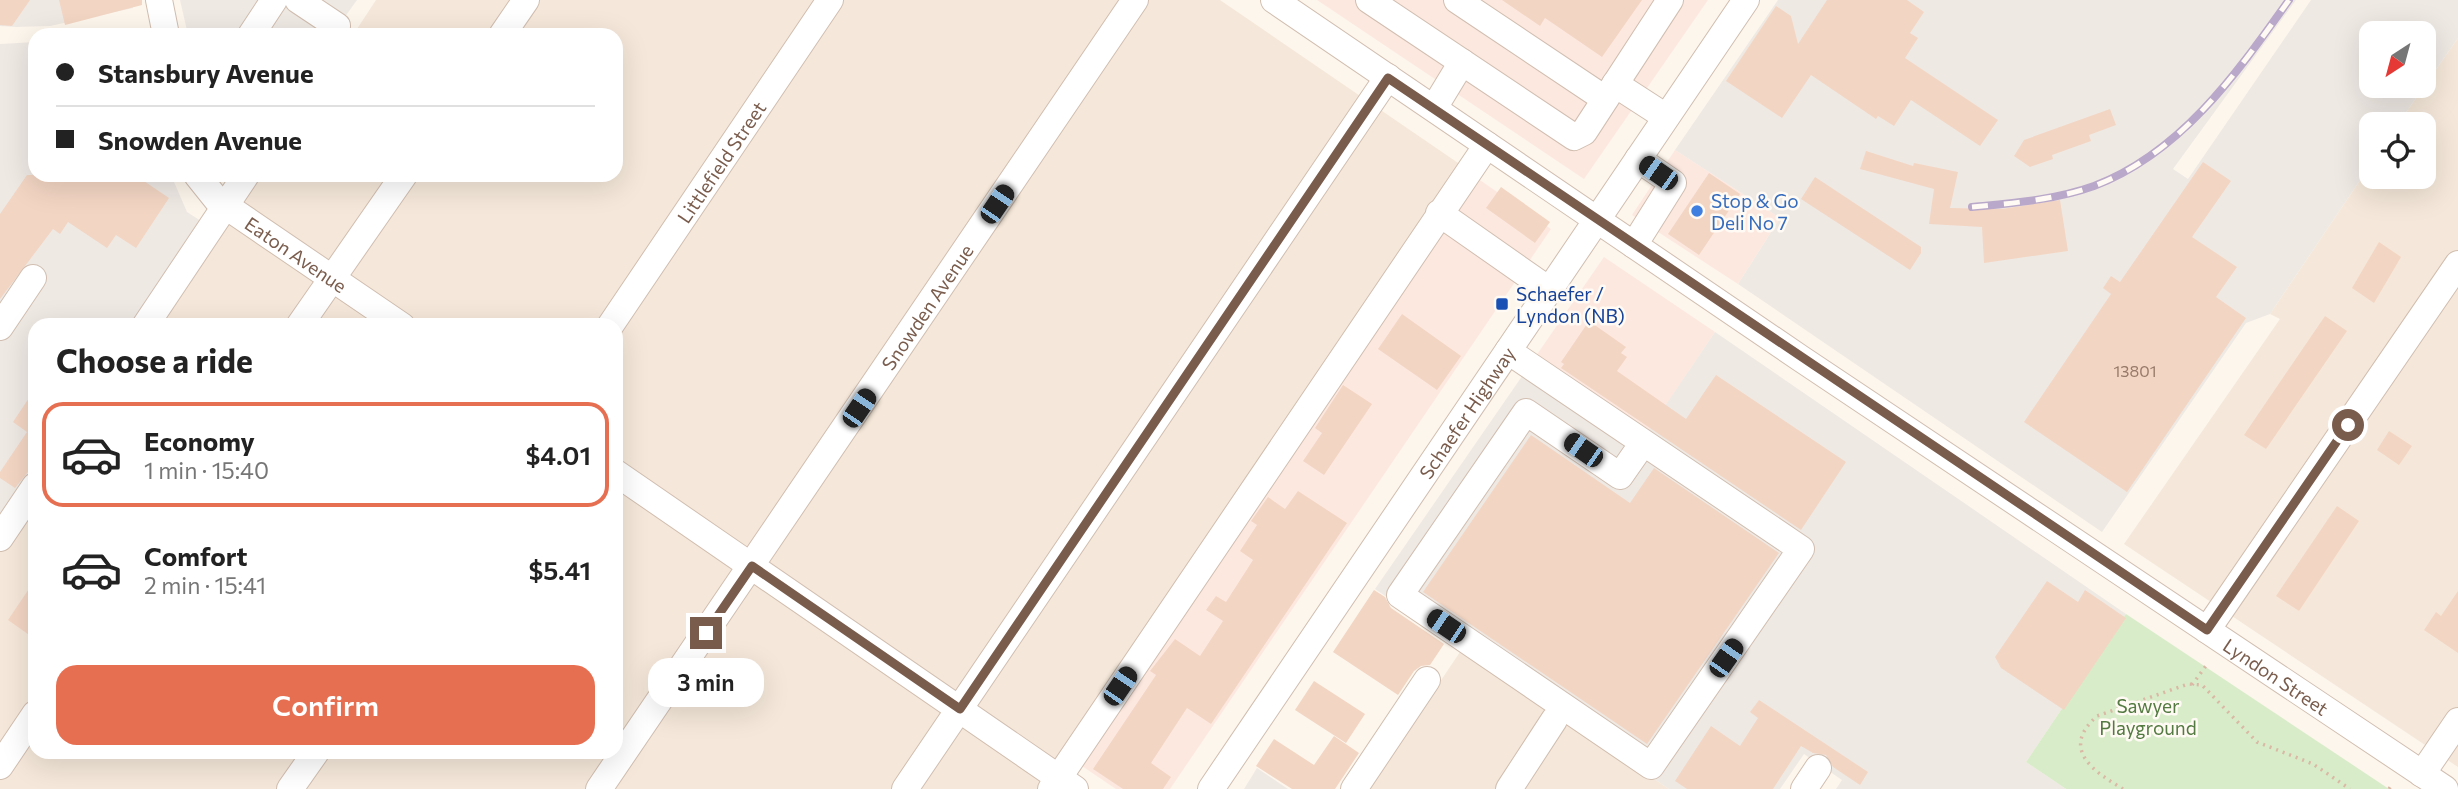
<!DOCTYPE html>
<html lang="en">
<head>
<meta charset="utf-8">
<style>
  :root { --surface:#fff; --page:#f2f2f2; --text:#222; --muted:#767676; --line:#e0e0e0; --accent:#e76f51 }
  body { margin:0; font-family:Commissioner,sans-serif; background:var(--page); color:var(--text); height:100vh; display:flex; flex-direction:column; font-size:26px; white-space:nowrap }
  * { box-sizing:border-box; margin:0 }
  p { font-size:23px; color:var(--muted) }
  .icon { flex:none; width:38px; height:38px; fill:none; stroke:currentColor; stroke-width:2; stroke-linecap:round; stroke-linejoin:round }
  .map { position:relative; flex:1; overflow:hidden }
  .side { position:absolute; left:28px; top:318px; width:595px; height:441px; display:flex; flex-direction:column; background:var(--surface); border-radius:21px; box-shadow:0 7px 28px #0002 }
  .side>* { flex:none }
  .top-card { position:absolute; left:28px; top:28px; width:595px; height:154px; border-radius:21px; box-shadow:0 7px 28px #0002; display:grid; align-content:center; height:154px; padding:0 28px; background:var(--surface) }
  .needle { width:46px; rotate:216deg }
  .buttons { position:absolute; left:2359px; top:21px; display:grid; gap:14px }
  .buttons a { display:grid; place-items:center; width:77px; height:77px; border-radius:14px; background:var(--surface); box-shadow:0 7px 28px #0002; font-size:35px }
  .end { position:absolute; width:32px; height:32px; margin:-16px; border:9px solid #7a5c4d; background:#fff; box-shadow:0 0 0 4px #fff }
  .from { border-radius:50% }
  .bubble { position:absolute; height:49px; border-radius:21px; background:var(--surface); box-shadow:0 7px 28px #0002; font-size:23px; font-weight:600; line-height:49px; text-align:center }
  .car { position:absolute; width:21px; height:42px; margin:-21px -10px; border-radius:9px; box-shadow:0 0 5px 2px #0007; background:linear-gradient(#222 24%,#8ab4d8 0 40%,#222 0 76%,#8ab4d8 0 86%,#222 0) }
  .top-card b { display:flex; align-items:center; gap:24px; height:66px; font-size:26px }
  .top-card b+b { border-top:2px solid var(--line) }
  .top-card i { width:18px; height:18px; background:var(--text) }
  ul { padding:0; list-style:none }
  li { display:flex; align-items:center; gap:21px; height:105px; margin:0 14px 10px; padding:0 14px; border:4px solid transparent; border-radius:21px }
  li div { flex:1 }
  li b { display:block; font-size:26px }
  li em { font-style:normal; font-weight:600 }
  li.selected { border-color:var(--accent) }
  li>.icon { width:63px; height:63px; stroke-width:1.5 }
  h2 { padding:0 28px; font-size:32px; line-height:84px }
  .cta { display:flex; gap:14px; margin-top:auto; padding:14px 28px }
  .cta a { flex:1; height:80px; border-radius:21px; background:var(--accent); color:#fff; font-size:28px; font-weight:600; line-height:80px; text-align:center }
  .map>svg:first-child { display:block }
  .residential { fill:#f5e8da }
  .commercial { fill:#fde8e0 }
  .industrial { fill:#efe9e4; fill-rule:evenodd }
  .green { fill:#d8ecc9 }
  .building { fill:#f3d5c3 }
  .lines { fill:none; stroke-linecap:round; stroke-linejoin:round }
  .minor-casing { stroke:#d1beb0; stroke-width:28 }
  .path { stroke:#d9b8a5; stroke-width:3.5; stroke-dasharray:2 5; stroke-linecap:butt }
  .minor { stroke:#fff; stroke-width:26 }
  .rail-casing { stroke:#b9a8c9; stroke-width:8 }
  .rail { stroke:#fffaf3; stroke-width:5; stroke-dasharray:16; stroke-linecap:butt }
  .route { stroke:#7a5c4d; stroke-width:9 }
  .shop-dot { fill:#3f7fe0; stroke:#fffaf3; stroke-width:2.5 }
  .transit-dot { fill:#1a4fb4; stroke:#fffaf3; stroke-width:2.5 }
  .labels { text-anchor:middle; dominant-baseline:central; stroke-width:5; stroke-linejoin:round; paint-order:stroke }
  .number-label { font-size:16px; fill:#987a6a }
  .street-label { font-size:19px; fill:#7a5c4d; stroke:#fffaf3 }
  .shop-label { font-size:19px; fill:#366cbe; stroke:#fffaf3; text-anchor:start }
  .transit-label { font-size:19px; fill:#164399; stroke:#fffaf3; text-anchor:start }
  .park-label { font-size:19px; fill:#537a41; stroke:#fffaf3 }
</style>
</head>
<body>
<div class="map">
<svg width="2458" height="789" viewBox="0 0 2458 789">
  <rect width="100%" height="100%" fill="#fdf6ec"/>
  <!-- residential -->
  <g class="residential">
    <path d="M376,0H1220L1464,167L1043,789H0V512L21,528L35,507V752H616V326L157,325L258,175H616V35H353Z"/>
    <path d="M2458,38V767L2124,544L2280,319L2270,314L2371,164V177H2424V124H2398Z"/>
    <path d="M1462,649L1669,789H1368Z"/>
  </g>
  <!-- commercial -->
  <g class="commercial">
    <path d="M1317,0H1708L1584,179Z"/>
    <path d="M1675,150L1780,218L1738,284L1632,215Z"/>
    <path d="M1474,176L1551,229L1170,789H1116L1076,762Z"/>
    <path d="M1604,257L1715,332L1648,432L1536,356Z"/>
  </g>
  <!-- industrial -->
  <g class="industrial">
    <path d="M0,0H132L133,8L50,26L16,27L0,26Z"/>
    <path d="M180,0H357L332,35H188Z"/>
    <path d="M1778,0H2296L2173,169L2188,179L2311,0H2458V38L2398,124H2371V164L2270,314L2246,323L2102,532L1738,284L1780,218L1675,150ZM2371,33H2424V86H2371Z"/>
    <path d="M35,42V175H171L187,212L204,223L135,325L35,326V475L7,517L0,512V44Z"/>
    <path d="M1715,332L2126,614L2026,762L2066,789H1836L1842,780L1804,754L1780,789H1669L1375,589L1536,356L1648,431Z"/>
    <path d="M1257,768L1288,789H1244Z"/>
  </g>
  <!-- green -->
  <path class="green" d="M2126,614L2389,789H2066L2026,762Z"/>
  <!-- building -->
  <g class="building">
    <path d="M0,0H30L12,26L0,25Z"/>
    <path d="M59,0H142V5L65,25Z"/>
    <path d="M1502,0H1642L1602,57L1545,18L1540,26Z"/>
    <path d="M1827,0H1907L1924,12L1910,33L1918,38L1905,58L1998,120L1980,146L1911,100L1894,126L1878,116L1876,119L1811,75L1782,118L1726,81L1776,6L1791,16L1798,44Z"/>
    <path d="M2110,109L2116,125L2089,135L2091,141L2052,155L2053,159L2030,167L2014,156L2024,140Z"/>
    <path d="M1866,151L1913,166L1914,163L1958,172L1950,208L2002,209L2060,200L2068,251L1984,263L1982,227L1929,224L1934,189L1860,169Z"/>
    <path d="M2203,162L2231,181L2192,237L2237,267L2216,297L2246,318L2127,492L2024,422L2111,294L2103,288L2111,276L2120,282Z"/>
    <path d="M1709,173L1740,194L1699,255L1668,234Z"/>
    <path d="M27,175H135L169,198L136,248L116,235L107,248L68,222L60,234L53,229L0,299V214Z"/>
    <path d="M1815,177L1921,247V253L1910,270L1801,199Z"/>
    <path d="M1501,187L1550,222L1535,243L1486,208Z"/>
    <path d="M2379,242L2401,257L2374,303L2352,288Z"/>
    <path d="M1402,314L1461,356L1437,390L1378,349Z"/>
    <path d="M2325,316L2347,331L2266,449L2244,435Z"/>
    <path d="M1589,321L1626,347L1621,353L1627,357L1617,371L1686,419L1716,375L1846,462L1801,530L1561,368L1564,364L1561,362Z"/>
    <path d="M1343,385L1372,404L1324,475L1303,461L1322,433L1315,428Z"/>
    <path d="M35,389V470L28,472L15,488L0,478V472L27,432L13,422Z"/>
    <path d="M2389,431L2412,446L2399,465L2377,450Z"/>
    <path d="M1531,435L1630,503L1654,468L1779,553L1647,744L1423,592Z"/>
    <path d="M1298,491L1347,523L1211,724L1187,708L1151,763L1171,777L1163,789H1123L1093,769L1156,675L1150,671L1175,639L1200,656L1223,621L1206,610L1216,596L1226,602L1253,560L1240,551L1257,525L1251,521L1268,497L1285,509Z"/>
    <path d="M2337,506L2359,521L2299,611L2276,596Z"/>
    <path d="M35,580V639L8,620Z"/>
    <path d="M2047,581L2078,602L2085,590L2126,618L2064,710L2001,668L1995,657Z"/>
    <path d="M1374,590L1385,597L1391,608L1444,644L1430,665L1421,666L1414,671L1398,695L1333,652Z"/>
    <path d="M2458,591V653L2424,630L2436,612L2441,616Z"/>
    <path d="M1314,681L1365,714L1346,743L1295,710Z"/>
    <path d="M1759,700L1868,772L1860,785L1833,767L1826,755L1813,753L1801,746L1773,789H1687L1675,781L1711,726L1740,746L1758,718L1750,712Z"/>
    <path d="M1334,736L1359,753L1335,789H1292L1256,766L1274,739L1314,765Z"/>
  </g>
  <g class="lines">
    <defs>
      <g id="minor">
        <path d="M159,0L166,35"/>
        <path d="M298,0L337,26L336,35"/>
        <path id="s1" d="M1274,0L1800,358L2445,789"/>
        <path d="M1369,0L1574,137L1584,132L1670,0"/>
        <path d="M1457,0L1605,99"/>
        <path d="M251,35L274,0"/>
        <path d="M502,35L526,0"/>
        <path d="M1615,84L1666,117"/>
        <path d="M1434,108L1462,62"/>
        <path id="s2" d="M197,175L217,200L402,326"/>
        <path d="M1439,213L1549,290"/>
        <path d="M1634,245L1673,183L1638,159"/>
        <path d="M145,326L246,175"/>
        <path d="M299,326L404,175"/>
        <path id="s3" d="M610,326L830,0"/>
        <path d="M0,327L33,278"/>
        <path d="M1508,351L1801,549L1651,766L1400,595L1526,412L1620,476L1643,443"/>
        <path d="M616,473L1075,789"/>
        <path d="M0,538L35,486"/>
        <path d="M2207,630L2458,264"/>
        <path d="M0,766L35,714"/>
        <path d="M2422,774L2458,721"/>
        <path d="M290,789L316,752"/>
        <path id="s4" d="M599,789L1135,0"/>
        <path d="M905,789L1388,77"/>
        <path d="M1051,789L1487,145"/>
        <path id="s5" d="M1211,789L1746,0"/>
        <path d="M1354,789L1427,680"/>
        <path d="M1509,789L1554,720"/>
        <path d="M1804,789L1818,768"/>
      </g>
    </defs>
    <!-- minor casing -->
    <use href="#minor" class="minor-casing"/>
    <!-- path -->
    <g class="path">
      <path d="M2192,685L2208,663"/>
      <path d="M2123,789C2093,771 2060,749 2097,716L2188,684L2202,685L2257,742L2313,764L2350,789"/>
      <path d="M2389,789L2391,786"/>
    </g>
    <!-- minor -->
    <use href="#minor" class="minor"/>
    <defs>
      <path id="rail" d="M1972,207C2013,203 2055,200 2094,186C2181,153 2237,73 2289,0"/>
    </defs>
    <!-- rail casing -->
    <use href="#rail" class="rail-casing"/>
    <!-- rail -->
    <use href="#rail" class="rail"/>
  </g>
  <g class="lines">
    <!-- route -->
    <path class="route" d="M706,633L752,566L960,709L1388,78L2207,630L2348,425"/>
  </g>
  <!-- markers -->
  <circle class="shop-dot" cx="1697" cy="211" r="7"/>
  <rect class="transit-dot" x="1495" y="297" width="14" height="14" rx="3.5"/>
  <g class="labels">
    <!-- number labels -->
    <g class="number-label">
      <text x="2135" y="370">13801</text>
    </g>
    <!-- street labels -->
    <g class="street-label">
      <text stroke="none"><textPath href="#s3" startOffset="198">Littlefield Street</textPath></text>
      <text stroke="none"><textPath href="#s2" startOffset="128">Eaton Avenue</textPath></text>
      <text stroke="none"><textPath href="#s4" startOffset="583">Snowden Avenue</textPath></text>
      <text stroke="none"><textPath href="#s5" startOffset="455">Schaefer Highway</textPath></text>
      <text stroke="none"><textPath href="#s1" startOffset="1209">Lyndon Street</textPath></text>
    </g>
    <!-- shop labels -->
    <g class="shop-label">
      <text x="1711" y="200">Stop &amp; Go<tspan x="1711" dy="22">Deli No 7</tspan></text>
    </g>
    <!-- transit labels -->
    <g class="transit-label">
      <text x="1516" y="293">Schaefer /<tspan x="1516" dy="22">Lyndon (NB)</tspan></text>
    </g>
    <!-- park labels -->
    <g class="park-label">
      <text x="2148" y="705">Sawyer<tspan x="2148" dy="22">Playground</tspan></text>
    </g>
  </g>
</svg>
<div class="buttons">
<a><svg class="needle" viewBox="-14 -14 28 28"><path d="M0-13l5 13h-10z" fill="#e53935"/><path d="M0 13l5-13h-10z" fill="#767676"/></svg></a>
<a><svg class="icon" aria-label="locate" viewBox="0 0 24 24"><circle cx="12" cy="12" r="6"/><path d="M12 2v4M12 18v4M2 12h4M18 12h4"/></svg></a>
</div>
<i class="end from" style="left:2348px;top:425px"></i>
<i class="end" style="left:706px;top:633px"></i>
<div class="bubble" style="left:648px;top:658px;width:116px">3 min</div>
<i class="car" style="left:1658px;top:173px;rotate:305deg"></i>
<i class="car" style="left:997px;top:204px;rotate:34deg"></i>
<i class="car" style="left:859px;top:408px;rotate:34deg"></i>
<i class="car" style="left:1583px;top:450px;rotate:305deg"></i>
<i class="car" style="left:1446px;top:626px;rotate:304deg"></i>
<i class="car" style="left:1726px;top:658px;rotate:35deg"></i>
<i class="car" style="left:1120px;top:686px;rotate:34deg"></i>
<div class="top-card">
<b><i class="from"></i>Stansbury Avenue</b>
<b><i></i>Snowden Avenue</b>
</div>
<section class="side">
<h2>Choose a ride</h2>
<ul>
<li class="selected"><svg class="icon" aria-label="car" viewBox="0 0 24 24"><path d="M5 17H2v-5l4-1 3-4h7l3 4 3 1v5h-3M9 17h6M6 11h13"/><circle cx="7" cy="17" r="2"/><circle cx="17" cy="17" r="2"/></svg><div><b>Economy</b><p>1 min · 15:40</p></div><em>$4.01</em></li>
<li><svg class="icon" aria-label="car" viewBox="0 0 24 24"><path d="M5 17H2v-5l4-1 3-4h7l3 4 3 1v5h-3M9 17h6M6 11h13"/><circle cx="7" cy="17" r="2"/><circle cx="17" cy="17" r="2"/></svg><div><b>Comfort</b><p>2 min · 15:41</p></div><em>$5.41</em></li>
</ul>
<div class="cta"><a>Confirm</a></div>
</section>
</div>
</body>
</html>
